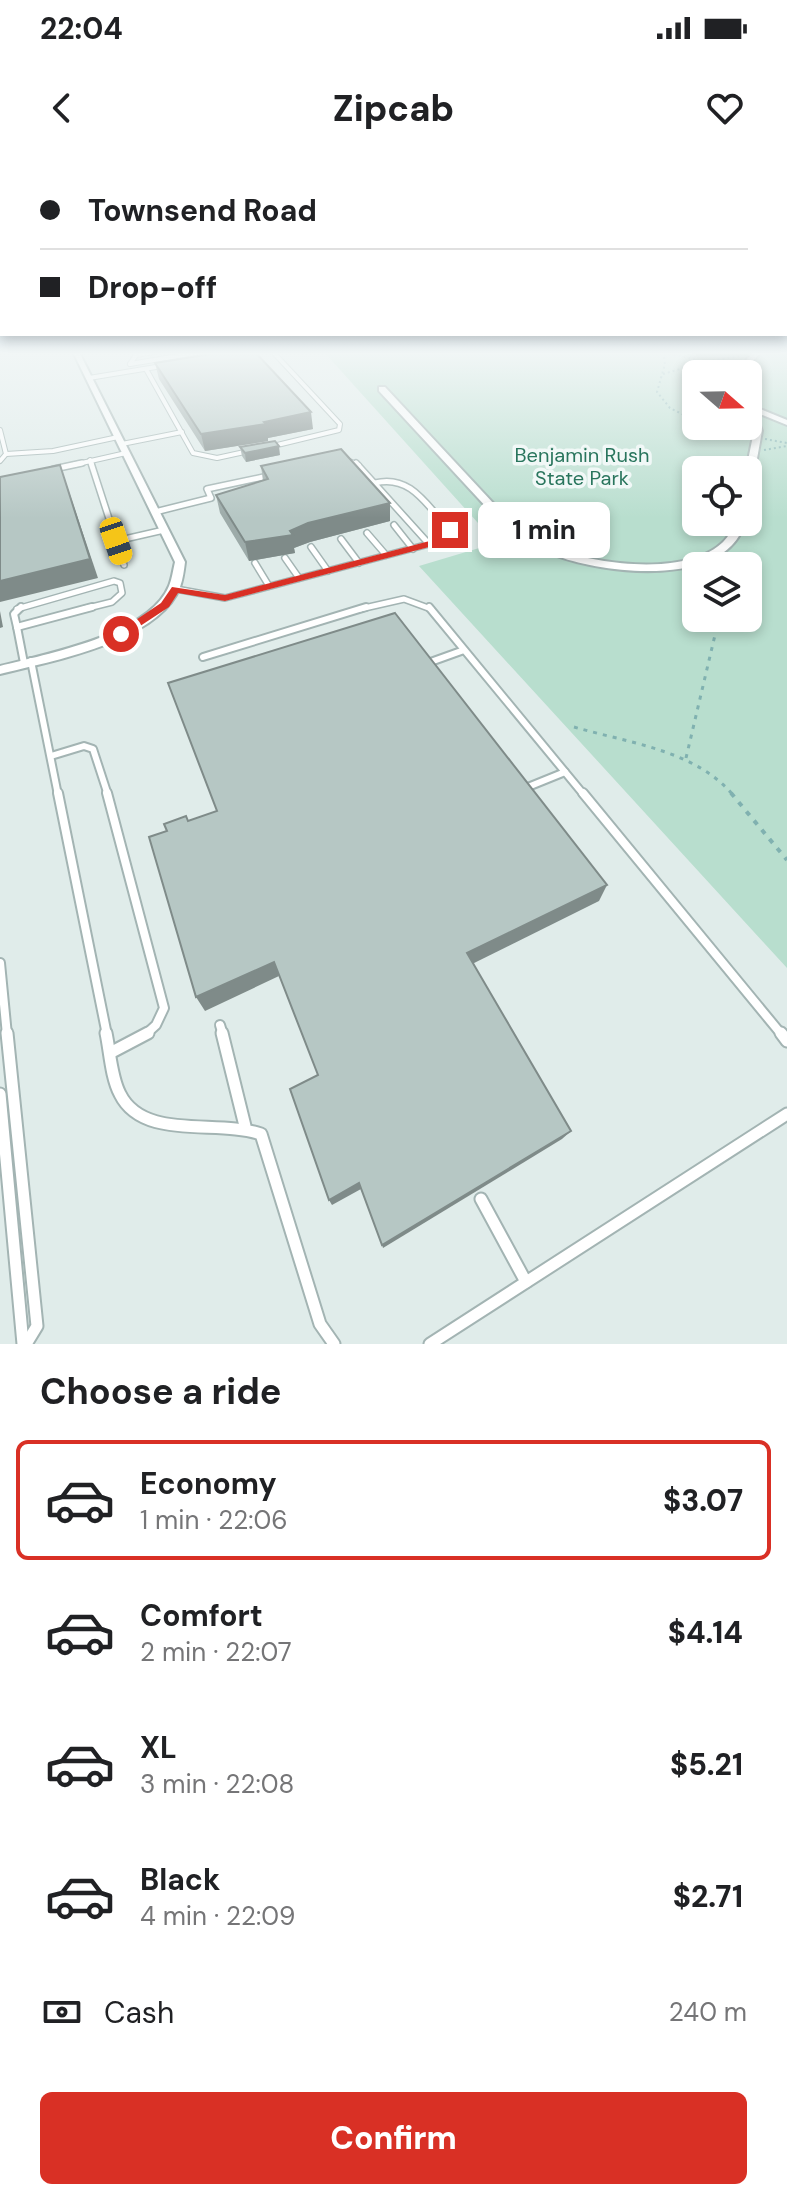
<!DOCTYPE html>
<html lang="en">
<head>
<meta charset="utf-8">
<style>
  :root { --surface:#fff; --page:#f6f6f6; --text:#202124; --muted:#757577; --line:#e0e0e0; --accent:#d93025 }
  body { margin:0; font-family:"DM Sans",sans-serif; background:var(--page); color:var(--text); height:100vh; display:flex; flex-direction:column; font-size:30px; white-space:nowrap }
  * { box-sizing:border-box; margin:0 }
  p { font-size:26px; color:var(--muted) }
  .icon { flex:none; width:44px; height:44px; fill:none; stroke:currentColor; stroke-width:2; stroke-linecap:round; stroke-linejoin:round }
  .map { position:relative; height:1184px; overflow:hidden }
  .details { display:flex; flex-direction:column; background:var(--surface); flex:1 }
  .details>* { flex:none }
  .hud { position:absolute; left:0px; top:0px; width:788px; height:176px; box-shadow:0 4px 12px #0003; display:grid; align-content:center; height:176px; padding:0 40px; background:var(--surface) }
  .needle { width:52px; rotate:110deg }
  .buttons { position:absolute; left:682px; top:200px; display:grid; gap:16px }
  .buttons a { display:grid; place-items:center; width:80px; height:80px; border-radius:12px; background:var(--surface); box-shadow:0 4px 12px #0003; font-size:40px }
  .end { position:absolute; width:36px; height:36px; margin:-18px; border:10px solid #d93025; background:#fff; box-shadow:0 0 0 4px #fff }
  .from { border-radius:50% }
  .bubble { position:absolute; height:56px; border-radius:12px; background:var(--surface); box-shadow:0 4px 12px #0003; font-size:26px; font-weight:800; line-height:56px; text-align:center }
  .car { position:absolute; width:24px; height:48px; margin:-24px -12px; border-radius:10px; box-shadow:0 0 6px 2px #0007; background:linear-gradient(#f5c518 24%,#345 0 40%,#f5c518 0 76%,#345 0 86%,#f5c518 0) }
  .hud b { display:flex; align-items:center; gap:28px; height:76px; font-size:30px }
  .hud b+b { border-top:2px solid var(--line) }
  .hud i { width:20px; height:20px; background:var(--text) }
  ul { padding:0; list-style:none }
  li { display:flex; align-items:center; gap:24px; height:120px; margin:0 16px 12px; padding:0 24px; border:4px solid transparent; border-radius:12px }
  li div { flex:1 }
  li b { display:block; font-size:30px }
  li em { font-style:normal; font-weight:800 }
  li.on { border-color:var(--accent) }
  li>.icon { width:72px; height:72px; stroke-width:1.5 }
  h2 { padding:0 40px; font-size:36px; line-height:96px }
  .pay { display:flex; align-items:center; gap:20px; height:88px; padding:0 40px; font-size:30px }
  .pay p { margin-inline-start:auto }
  .cta { display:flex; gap:16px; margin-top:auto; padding:16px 40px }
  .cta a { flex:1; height:92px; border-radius:12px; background:var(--accent); color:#fff; font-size:32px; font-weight:800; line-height:92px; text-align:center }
  .status { display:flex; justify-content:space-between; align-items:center; height:56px; padding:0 40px; background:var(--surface); direction:ltr }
  .status svg { height:22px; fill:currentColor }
  header { display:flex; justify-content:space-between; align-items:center; height:104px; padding:0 40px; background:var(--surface); font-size:36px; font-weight:800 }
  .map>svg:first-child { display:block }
  .green { fill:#b8dece; fill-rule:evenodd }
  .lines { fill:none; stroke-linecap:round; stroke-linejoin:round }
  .service-far4-casing { stroke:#a3b4b3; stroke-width:6 }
  .service-far3-casing { stroke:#a3b4b3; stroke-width:8 }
  .service-far2-casing { stroke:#a3b4b3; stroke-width:10 }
  .service-far1-casing { stroke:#a3b4b3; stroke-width:12 }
  .service-casing { stroke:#a3b4b3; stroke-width:15 }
  .minor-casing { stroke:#a3b4b3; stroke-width:4 }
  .path-far2 { stroke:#80b1b0; stroke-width:2; stroke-dasharray:2 3; stroke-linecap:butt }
  .path-far1 { stroke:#80b1b0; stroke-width:3; stroke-dasharray:4 6; stroke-linecap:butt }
  .path { stroke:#80b1b0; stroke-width:4; stroke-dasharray:5 7; stroke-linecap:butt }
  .service-far4 { stroke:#fff; stroke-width:4 }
  .service-far3 { stroke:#fff; stroke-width:5 }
  .service-far2 { stroke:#fff; stroke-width:6 }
  .service-far1 { stroke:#fff; stroke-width:8 }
  .service { stroke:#fff; stroke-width:11 }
  .minor { fill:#fff; fill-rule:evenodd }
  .wall { fill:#9daba9 }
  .shaded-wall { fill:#7f8b89 }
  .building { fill:#b6c7c4; stroke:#7f8b89; stroke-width:2 }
  .route { fill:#d93025 }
  .labels { text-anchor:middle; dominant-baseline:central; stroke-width:7; stroke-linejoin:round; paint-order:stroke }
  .far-park-label { font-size:20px; fill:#29755d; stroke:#f1f8f7 }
</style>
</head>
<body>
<div class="status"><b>22:04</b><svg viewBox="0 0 49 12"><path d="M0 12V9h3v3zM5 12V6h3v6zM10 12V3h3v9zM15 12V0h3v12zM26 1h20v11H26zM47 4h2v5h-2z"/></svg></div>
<header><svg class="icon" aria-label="back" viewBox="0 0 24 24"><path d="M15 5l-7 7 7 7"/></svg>Zipcab<svg class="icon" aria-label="heart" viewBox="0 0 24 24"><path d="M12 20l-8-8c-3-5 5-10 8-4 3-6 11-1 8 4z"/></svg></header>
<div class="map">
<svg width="787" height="1184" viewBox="0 0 787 1184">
  <rect width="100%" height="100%" fill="#e0ecea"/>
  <!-- green -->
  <path class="green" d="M324,192H787V808L419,406L496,383ZM696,214H748V266H696ZM696,310H748V362H696ZM696,406H748V458H696Z"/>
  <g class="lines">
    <defs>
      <g id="service-far4">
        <path d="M130,204L202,192"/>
        <path d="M130,204L136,195L154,192"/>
        <path d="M146,209L193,293L217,298L249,291"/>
        <path d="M89,218L162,206"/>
        <path d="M0,270L6,294L0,301"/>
        <path d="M122,284L182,272"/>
        <path d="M269,287L339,270L340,264L273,192"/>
        <path d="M6,294L53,291L118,277"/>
        <path d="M90,300L92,305"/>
        <path d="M347,300L359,305"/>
        <path d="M73,305L126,293"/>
      </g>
      <g id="service-far3">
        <path d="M91,303L124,405"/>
        <path d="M54,309L82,303"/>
        <path d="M375,323C411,314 427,346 450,370L444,380L429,384"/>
        <path d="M155,352L211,338L207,329L268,316"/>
        <path d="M394,365L413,389"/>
        <path d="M367,373L386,395"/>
        <path d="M341,379L359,403"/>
        <path d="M116,381L164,370"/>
        <path d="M311,387L328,411"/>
        <path d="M285,398L299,418"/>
        <path d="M255,403L269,426"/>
        <path d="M176,429L225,438L429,384L356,303"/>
        <path d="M17,449L114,421L120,423L122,433L112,442L84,449"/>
        <path d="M360,449L404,439L431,449"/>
      </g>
      <g id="service-far2">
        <path d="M429,447L584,635"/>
        <path d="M17,467L24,503"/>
        <path d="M17,467L14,454L21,447"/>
        <path d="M17,467L92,447"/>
        <path d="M203,497L366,447"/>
        <path d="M31,501L58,635"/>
        <path d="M425,504L464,490"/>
        <path d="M51,596L84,586L93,589L108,635"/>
        <path d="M523,629L565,612"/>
      </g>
      <g id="service-far1">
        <path d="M58,633L107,875"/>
        <path d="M107,633L164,848L156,865L145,875"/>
        <path d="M583,633L782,875"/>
        <path d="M0,803L7,875"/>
        <path d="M220,865L223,875"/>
      </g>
      <g id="service">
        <path d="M7,873L37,1166L26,1184"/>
        <path d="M106,873C110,892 111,917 120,934C143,981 217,959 261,974L320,1164L334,1184"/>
        <path d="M222,873L245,966"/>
        <path d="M781,873L787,881"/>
        <path d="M110,893L148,873"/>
        <path d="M0,934L23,1184"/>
        <path d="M481,1039L526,1122"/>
        <path d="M430,1184L787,954"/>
      </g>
      <g id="minor">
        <path d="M73,192H79L185,402C184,410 183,419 180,427C158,482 52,501 0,514V506C46,494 149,475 169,426C172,419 173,410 175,402Z"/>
        <path d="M754,192H761L741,214H733Z"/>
        <path d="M379,227H385L508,359C524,373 542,383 561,390C604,407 718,420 735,362H745C727,429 603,414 554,395C535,388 517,377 501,363L379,231Z"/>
        <path d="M748,244L787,260V265L755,252L762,271L753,321L748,324V310H746L754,271L748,255Z"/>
      </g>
    </defs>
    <!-- service-far4 casing -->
    <use href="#service-far4" class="service-far4-casing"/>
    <!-- service-far3 casing -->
    <use href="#service-far3" class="service-far3-casing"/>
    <!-- service-far2 casing -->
    <use href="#service-far2" class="service-far2-casing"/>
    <!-- service-far1 casing -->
    <use href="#service-far1" class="service-far1-casing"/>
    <!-- service casing -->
    <use href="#service" class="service-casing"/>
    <!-- minor casing -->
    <use href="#minor" class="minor-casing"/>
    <!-- path-far2 -->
    <g class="path-far2">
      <path d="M663,192L665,204L657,232L670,248L696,261"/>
      <path d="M664,192L704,202L740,196"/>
      <path d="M663,214L701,203"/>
      <path d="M707,266L746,276"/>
      <path d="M765,279L787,283"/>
      <path d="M764,290L787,286"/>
      <path d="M750,361L758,325"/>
      <path d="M731,406L735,393"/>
    </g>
    <!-- path-far1 -->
    <g class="path-far1">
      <path d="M574,567C629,583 695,590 733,635"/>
      <path d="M686,598L719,458"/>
    </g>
    <!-- path -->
    <path class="path" d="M731,633L787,700"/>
    <!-- service-far4 -->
    <use href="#service-far4" class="service-far4"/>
    <!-- service-far3 -->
    <use href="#service-far3" class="service-far3"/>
    <!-- service-far2 -->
    <use href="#service-far2" class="service-far2"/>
    <!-- service-far1 -->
    <use href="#service-far1" class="service-far1"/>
    <!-- service -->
    <use href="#service" class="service"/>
    <!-- minor -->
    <use href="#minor" class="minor"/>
  </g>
  <!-- wall -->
  <g class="wall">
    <path d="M207,192H255L313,269L268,278V281L205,291L159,219L155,203L207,194Z"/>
    <path d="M240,287L280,295L246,302L242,296Z"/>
    <path d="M261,306L390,361L310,382L294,388L295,393L249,401L220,353L216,335L263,321Z"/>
  </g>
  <!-- shaded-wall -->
  <g class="shaded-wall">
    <path d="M311,252L313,269L268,278V281L205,291L201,274Z"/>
    <path d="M279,286L280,295L246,302L245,293Z"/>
    <path d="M60,305L98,418L0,442V421Z"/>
    <path d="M390,343V361L310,382L294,388L295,393L249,401L245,382L290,371L308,363Z"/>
    <path d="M0,451L3,467L0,468Z"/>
    <path d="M607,725L599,741L464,808L467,793Z"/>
    <path d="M274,802L279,816L205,851L196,837Z"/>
    <path d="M571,971L562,979L383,1088L382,1085Z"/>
    <path d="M359,1023L361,1029L332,1045L329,1040Z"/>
  </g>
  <!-- building -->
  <g class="building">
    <path d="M210,192H255L311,252L264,262L266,264L201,274L155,203L211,194Z"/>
    <path d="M275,281L279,286L245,293L240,287Z"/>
    <path d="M341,289L390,343L308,363L290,371L293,375L245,382L216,335L268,319L261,306Z"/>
    <path d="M60,305L90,399L0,421V317Z"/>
    <path d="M395,453L607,725L467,793L571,971L382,1085L359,1023L329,1040L290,929L318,915L274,802L196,837L149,677L167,671L164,664L186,656L188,661L217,651L168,523Z"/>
  </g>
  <!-- sky -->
  <linearGradient id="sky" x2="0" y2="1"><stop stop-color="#81b2e0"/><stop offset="0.54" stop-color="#f1f6f6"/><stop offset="1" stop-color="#f1f6f6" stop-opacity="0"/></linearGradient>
  <rect width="787" height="358" fill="url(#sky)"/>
  <!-- route -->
  <path class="route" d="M450,367L455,370L448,382L225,441L178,433L169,447L125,476L115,474L161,443L172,427L225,435L441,378Z"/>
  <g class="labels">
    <!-- far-park labels -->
    <g class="far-park-label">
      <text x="582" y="295">Benjamin Rush<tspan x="582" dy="23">State Park</tspan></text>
    </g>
  </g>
</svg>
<div class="buttons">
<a><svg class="needle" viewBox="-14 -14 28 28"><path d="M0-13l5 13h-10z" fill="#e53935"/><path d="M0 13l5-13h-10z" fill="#757577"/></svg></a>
<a><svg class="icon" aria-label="locate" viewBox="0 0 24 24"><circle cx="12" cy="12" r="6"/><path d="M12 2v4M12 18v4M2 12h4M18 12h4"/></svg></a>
<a><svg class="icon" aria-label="layers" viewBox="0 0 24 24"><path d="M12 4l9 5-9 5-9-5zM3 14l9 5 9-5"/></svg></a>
</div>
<i class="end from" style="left:121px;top:474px"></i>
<i class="end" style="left:450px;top:370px"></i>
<div class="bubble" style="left:478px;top:342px;width:132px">1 min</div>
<i class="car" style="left:116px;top:381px;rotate:161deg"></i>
<div class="hud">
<b><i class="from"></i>Townsend Road</b>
<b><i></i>Drop-off</b>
</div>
</div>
<section class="details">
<h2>Choose a ride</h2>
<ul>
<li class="on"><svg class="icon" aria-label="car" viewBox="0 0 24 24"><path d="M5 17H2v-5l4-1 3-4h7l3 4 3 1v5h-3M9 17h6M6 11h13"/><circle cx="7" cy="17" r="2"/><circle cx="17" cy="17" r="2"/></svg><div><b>Economy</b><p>1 min · 22:06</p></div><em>$3.07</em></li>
<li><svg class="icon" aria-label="car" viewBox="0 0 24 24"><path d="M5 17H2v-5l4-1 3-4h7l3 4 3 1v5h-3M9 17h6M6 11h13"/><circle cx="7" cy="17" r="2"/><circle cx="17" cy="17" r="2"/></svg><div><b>Comfort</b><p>2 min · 22:07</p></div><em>$4.14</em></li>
<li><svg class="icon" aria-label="car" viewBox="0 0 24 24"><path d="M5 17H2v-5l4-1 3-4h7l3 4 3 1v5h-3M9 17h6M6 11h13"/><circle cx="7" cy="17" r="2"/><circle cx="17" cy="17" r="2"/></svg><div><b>XL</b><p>3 min · 22:08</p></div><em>$5.21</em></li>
<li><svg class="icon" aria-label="car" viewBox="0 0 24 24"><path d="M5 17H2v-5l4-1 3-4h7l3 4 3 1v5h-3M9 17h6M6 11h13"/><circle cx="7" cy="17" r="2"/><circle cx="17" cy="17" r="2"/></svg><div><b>Black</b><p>4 min · 22:09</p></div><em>$2.71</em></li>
</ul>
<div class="pay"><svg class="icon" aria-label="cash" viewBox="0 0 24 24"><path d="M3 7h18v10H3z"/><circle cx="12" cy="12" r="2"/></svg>Cash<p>240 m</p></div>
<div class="cta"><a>Confirm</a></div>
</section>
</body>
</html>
